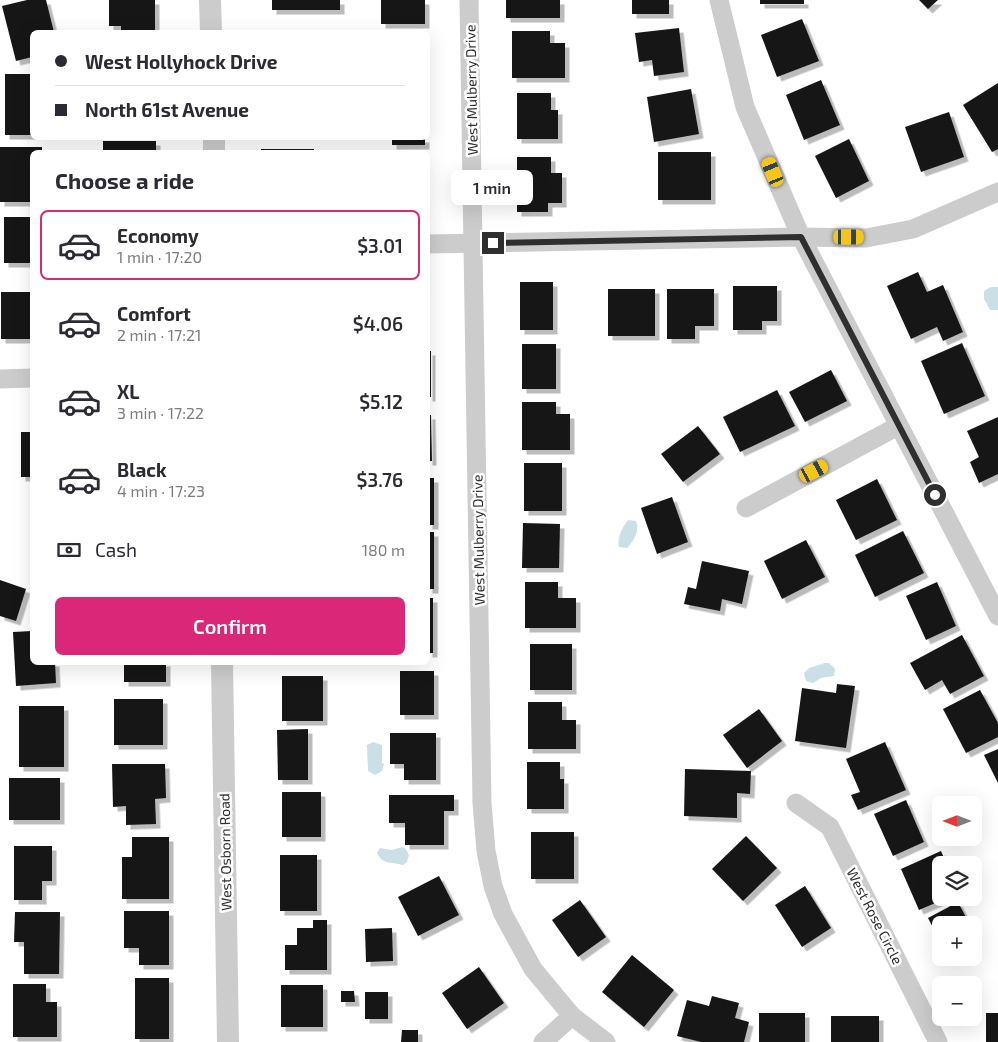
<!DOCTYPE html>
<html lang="en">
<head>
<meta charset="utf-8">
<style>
  :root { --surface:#fff; --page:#f7f7f7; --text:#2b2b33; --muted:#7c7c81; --line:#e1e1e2; --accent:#db2777 }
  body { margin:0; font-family:"Exo 2",sans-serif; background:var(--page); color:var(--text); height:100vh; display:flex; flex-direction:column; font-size:19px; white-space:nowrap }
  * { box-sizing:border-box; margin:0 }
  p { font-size:16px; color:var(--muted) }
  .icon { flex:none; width:28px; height:28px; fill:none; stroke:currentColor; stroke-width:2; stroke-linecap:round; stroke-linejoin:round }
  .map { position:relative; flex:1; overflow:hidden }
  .sheet { position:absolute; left:30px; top:150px; width:400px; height:515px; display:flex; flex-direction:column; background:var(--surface); border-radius:8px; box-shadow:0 5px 20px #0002 }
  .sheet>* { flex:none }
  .guide { position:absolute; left:30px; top:30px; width:400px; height:110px; border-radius:8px; box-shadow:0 5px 20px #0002; display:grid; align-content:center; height:110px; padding:0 25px; background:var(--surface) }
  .needle { width:32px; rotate:270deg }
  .controls { position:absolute; left:932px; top:796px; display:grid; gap:10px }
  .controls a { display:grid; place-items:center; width:50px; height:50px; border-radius:8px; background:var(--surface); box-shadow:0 5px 20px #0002; font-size:25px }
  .end { position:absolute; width:22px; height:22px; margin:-11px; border:6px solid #2f2f2f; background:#fff; box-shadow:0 0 0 2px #fff }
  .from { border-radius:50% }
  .bubble { position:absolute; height:35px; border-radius:8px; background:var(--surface); box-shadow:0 5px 20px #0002; font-size:16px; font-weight:600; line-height:35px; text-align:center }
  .car { position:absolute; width:15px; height:30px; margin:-15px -8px; border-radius:6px; box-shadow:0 0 4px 1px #0007; background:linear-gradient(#f5c518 24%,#345 0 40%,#f5c518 0 76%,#345 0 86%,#f5c518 0) }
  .guide b { display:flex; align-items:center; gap:18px; height:48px; font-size:19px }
  .guide b+b { border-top:1px solid var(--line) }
  .guide i { width:12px; height:12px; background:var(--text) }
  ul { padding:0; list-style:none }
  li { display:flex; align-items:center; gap:15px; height:70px; margin:0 10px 8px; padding:0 15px; border:2px solid transparent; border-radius:8px }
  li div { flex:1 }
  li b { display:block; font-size:19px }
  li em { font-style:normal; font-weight:600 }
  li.current { border-color:var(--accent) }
  li>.icon { width:45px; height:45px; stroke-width:1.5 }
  h2 { padding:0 25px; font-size:22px; line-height:60px }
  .pay { display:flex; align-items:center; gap:12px; height:55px; padding:0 25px; font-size:19px }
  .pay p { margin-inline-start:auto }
  .button { display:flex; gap:10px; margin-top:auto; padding:10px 25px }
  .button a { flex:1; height:58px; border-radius:8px; background:var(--accent); color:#fff; font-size:20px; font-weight:600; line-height:58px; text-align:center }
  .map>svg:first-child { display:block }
  .water { fill:#cae0e6 }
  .building { fill:#161616; filter:url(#shadow) }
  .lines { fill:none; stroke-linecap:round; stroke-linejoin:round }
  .minor { stroke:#ccc; stroke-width:19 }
  .tertiary { stroke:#ccc; stroke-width:22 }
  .route { stroke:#2f2f2f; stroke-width:6 }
  .labels { text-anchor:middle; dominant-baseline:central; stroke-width:5; stroke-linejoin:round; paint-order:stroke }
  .street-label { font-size:14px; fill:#2f2f2f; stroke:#fff }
</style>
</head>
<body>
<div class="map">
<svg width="998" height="1042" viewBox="0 0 998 1042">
  <defs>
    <filter id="shadow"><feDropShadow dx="4.5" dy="4.5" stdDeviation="0" flood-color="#0004"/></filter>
  </defs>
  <rect width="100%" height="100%" fill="#fff"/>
  <!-- water -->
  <g class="water">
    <path d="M991,287H998V310H990L984,299V291Z"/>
    <path d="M628,520L636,521C640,530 634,541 627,548L619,547C617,537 622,528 628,520Z"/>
    <path d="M825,663H829L835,669L834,676L821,678L813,683L806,681L804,673L809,668Z"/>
    <path d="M373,742L382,745V763L384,764L382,771L375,775L368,771L367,745Z"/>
    <path d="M402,847L405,848L409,855L407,862L403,865C393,862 382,865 377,853L380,848L392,850Z"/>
  </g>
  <!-- building -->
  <g class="building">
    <path d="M27,0H46L54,32H32V57L16,61L2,6Z"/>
    <path d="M109,0H155V32H121V26H109Z"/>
    <rect x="272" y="0" width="68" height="10"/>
    <rect x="381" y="0" width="44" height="24"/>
    <rect x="506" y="0" width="54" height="18"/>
    <rect x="632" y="0" width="37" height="14"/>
    <rect x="760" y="0" width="44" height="4"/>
    <path d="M919,0H938L928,9Z"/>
    <path d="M802,19L819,61L777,77L761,35Z"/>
    <path d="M679,28L684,72L654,76L652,60L639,62L635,33Z"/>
    <path d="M512,31H550V43H565V78H512Z"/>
    <rect x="5" y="74" width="27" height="61"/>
    <path d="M821,80L840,125L804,140L786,95Z"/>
    <path d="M998,83V149L992,152L963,105Z"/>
    <path d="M691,89L699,134L654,142L647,97Z"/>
    <path d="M517,93H551V110H558V139H517Z"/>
    <path d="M949,112L964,157L921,172L905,127Z"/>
    <rect x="392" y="138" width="33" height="7"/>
    <path d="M849,139L869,181L836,198L815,156Z"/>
    <rect x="103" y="141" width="53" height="11"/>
    <path d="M0,147H42V152H32V202H0Z"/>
    <rect x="261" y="149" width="53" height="3"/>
    <rect x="658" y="152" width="53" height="48"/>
    <path d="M517,157H551V173H562V203H548V212H517Z"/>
    <rect x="4" y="217" width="28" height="46"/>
    <path d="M918,272L927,292L943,285L963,332L943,341L937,327L911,339L887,286Z"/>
    <rect x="520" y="282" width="33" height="48"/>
    <path d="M733,286H777V321H762V330H733Z"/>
    <rect x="608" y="289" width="47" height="47"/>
    <path d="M667,289H714V326H695V339H667Z"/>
    <rect x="1" y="292" width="31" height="47"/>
    <path d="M962,343L985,396L944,414L921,361Z"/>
    <rect x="522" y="344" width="34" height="45"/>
    <rect x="428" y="351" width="3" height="46"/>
    <path d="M831,370L847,401L805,422L789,392Z"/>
    <path d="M777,390L795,426L740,452L723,417Z"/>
    <path d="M522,402H556V414H570V450H522Z"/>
    <path d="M428,415H431L432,461H428Z"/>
    <path d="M998,417V474L979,483L970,462L979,457L967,431Z"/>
    <path d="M698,426L720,454L683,482L661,454Z"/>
    <rect x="21" y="432" width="11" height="45"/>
    <rect x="524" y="463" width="38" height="48"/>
    <rect x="428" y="478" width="6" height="47"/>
    <path d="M877,479L897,520L856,540L836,500Z"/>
    <path d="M672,497L688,542L657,554L641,508Z"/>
    <path d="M523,523L560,524L559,568H522Z"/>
    <path d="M903,531L924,573L875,597L855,555Z"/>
    <rect x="428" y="532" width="6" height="57"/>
    <path d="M806,540L825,577L782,599L764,561Z"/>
    <path d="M702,561L749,571L742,604L722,599L720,611L684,604L688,587L696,589Z"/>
    <path d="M0,580L26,589L16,621L0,616Z"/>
    <path d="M525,582H558V598H576V628H525Z"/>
    <path d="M937,582L956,626L926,640L906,596Z"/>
    <rect x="428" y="598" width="5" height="55"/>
    <path d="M32,631V662H55L56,683L16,686L13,632Z"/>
    <path d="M962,635L984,676L950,694L942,680L925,690L910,663Z"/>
    <rect x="530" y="644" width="42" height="46"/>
    <rect x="124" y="662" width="42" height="20"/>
    <rect x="400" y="671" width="34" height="44"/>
    <rect x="282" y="676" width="41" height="45"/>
    <path d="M837,684L855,686L846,748L795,741L802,688L836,693Z"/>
    <path d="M980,690L998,723V737L966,753L943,709Z"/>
    <rect x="114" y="699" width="49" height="46"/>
    <path d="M528,702H562V720H576V749H528Z"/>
    <rect x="19" y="706" width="45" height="61"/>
    <path d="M759,709L782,741L747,768L723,735Z"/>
    <path d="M308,729V780H278L277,730Z"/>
    <path d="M390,733H436V780H404V764H390Z"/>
    <path d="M885,742L906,790L858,810L851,795L860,792L846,759Z"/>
    <path d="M998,749V783L984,755Z"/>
    <path d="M527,762H560V779H564V809H527Z"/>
    <path d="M112,764H165L166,798L155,799L156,824L126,825V806L113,807Z"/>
    <path d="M685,769L751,771L750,794L737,793V818L684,816Z"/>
    <rect x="9" y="778" width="51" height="42"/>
    <rect x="282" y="792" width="39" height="45"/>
    <path d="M389,795H454V811H444V845H405V823H389Z"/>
    <path d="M906,800L924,842L893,856L874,814Z"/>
    <rect x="531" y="832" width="43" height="47"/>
    <path d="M746,836L777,868L743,901L712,869Z"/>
    <path d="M132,837H169V899H122V857H132Z"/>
    <path d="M14,846H52V881H42V900H14Z"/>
    <path d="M941,851L947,865H941V898H947L919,910L901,869Z"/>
    <rect x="280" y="855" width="37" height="56"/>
    <path d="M439,876L459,915L418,936L398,897Z"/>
    <path d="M805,886L831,928L802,947L775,905Z"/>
    <path d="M580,900L606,937L578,957L552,920Z"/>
    <path d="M958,902L970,925H941V943L928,918Z"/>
    <path d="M124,911H169V965H139V948H124Z"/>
    <path d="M15,912H60L59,974H24V942H14Z"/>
    <path d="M313,920H327V970H285V945H297V928H313Z"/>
    <path d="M392,928L393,961L366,962L365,929Z"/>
    <path d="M632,955L674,990L644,1027L602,992Z"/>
    <path d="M479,967L504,1003L467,1029L442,993Z"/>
    <rect x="135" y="978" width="34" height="61"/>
    <path d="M13,984H46V1002H57V1037H13Z"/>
    <rect x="281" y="985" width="42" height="42"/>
    <path d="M341,991H354L355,1002H341Z"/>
    <rect x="365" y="992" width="23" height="27"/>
    <path d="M712,996L739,1003L735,1018L749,1022L744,1042H701L677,1036L687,1000L709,1006Z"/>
    <rect x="759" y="1013" width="46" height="29"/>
    <rect x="986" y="1013" width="12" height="29"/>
    <rect x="831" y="1016" width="48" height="26"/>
    <path d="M402,1030H418V1042H401Z"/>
  </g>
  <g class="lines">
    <!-- minor -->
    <g class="minor">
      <path d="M469,0L482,803L486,851L493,886L503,914L533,969L572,1016L543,1042"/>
      <path d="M719,0L745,107L801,237L998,616"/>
      <path d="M428,244L801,237L866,238L913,229L998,192"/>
      <path d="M0,379L32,378"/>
      <path d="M746,508L898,426"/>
      <path d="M796,803L830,827L938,1042"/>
      <path d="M572,1016L606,1042"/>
    </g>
    <!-- tertiary -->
    <g class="tertiary">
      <path d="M210,0L211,32"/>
      <path d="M214,138V152"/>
      <path d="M222,662L228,1042"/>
    </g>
  </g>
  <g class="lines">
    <!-- route -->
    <path class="route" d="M493,243L801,237L935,495"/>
  </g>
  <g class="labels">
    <!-- street labels -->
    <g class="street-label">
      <text transform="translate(471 90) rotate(-91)">West Mulberry Drive</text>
      <text transform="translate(478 540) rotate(-91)">West Mulberry Drive</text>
      <text transform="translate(225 852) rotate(-91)">West Osborn Road</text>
      <text transform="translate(875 916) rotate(63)">West Rose Circle</text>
    </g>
  </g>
</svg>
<div class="controls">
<a><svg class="needle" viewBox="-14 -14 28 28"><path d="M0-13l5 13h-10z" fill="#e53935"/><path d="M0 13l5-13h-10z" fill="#7c7c81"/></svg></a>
<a><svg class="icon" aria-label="layers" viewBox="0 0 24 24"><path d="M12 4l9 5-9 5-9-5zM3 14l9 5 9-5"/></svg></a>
<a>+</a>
<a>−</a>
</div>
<i class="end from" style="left:935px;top:495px"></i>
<i class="end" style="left:493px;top:243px"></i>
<div class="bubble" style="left:451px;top:170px;width:82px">1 min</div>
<i class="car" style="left:773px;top:172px;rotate:337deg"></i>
<i class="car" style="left:849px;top:237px;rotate:90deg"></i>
<i class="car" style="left:814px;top:471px;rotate:62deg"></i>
<div class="guide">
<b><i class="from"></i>West Hollyhock Drive</b>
<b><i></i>North 61st Avenue</b>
</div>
<section class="sheet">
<h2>Choose a ride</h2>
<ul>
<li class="current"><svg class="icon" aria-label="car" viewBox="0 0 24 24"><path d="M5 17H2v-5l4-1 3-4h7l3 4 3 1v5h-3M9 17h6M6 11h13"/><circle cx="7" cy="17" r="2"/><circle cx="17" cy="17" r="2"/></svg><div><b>Economy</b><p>1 min · 17:20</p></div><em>$3.01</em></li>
<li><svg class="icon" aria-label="car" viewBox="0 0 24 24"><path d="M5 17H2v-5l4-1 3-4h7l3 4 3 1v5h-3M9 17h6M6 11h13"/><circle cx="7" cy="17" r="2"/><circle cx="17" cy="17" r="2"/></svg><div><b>Comfort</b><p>2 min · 17:21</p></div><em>$4.06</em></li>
<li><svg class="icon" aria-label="car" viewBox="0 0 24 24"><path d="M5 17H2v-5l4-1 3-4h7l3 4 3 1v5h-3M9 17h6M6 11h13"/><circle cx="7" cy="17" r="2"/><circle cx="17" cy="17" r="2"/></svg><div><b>XL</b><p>3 min · 17:22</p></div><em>$5.12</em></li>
<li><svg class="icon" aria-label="car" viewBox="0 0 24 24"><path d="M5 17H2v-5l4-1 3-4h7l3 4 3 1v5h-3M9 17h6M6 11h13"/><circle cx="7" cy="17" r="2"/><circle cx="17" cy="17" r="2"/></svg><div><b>Black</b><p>4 min · 17:23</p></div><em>$3.76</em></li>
</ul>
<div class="pay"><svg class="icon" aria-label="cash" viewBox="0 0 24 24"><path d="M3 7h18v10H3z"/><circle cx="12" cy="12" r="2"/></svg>Cash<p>180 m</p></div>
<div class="button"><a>Confirm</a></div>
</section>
</div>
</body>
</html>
